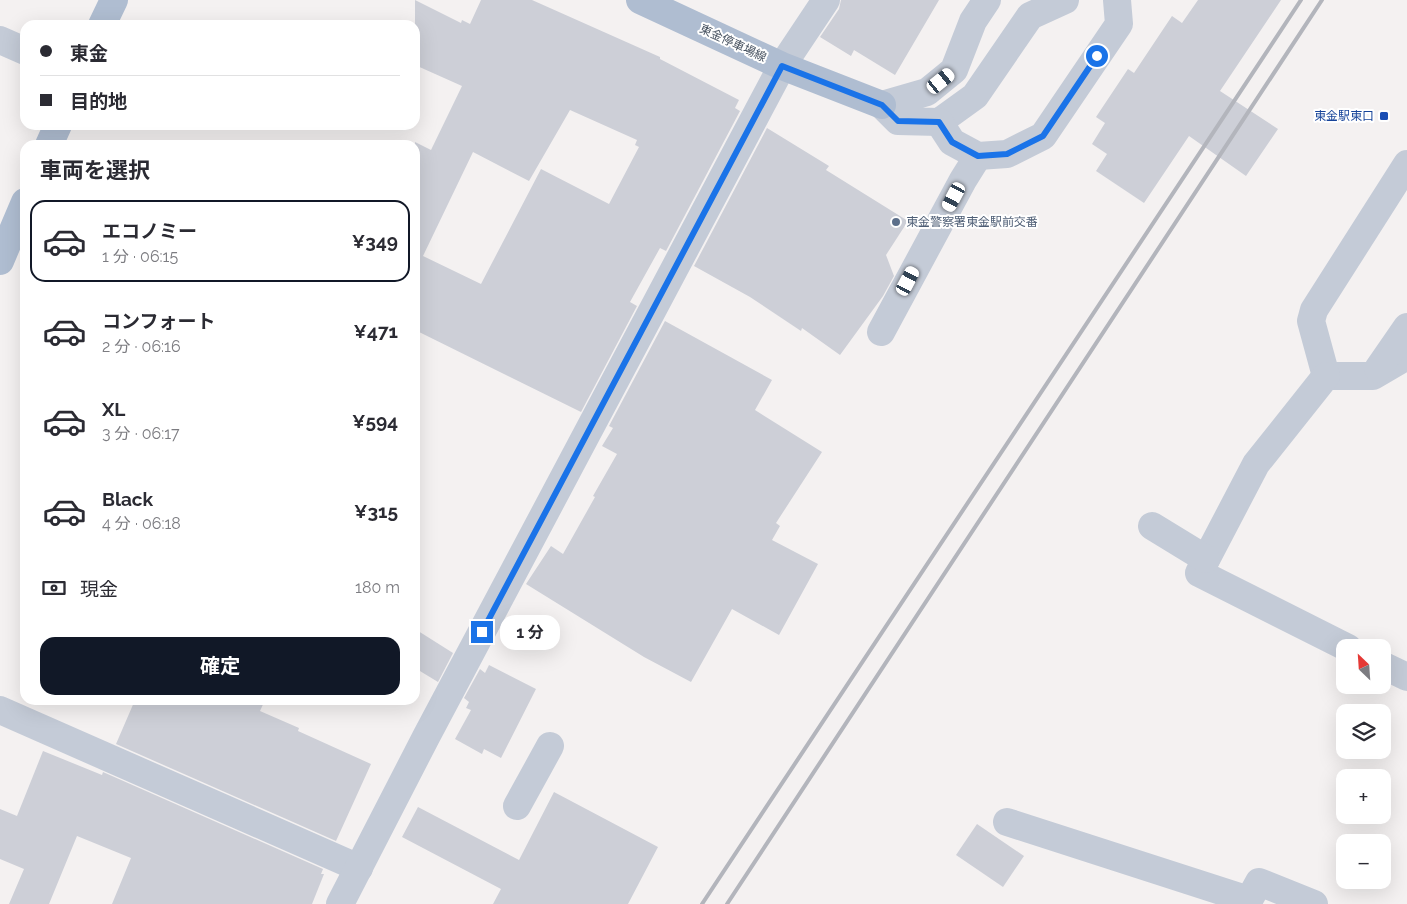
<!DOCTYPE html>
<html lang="ja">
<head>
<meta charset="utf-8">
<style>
  :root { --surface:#fff; --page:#f2f2f3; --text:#2b2b33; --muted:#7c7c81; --line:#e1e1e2; --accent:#111827 }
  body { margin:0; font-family:Raleway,"Noto Sans JP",sans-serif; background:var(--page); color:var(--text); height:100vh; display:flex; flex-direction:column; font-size:19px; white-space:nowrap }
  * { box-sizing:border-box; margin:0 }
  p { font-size:16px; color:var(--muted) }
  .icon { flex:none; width:28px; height:28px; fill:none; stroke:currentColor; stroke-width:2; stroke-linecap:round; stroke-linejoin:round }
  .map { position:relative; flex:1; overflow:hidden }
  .drawer { position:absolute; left:20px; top:140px; width:400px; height:565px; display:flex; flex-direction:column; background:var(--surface); border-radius:15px; box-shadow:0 5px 20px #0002 }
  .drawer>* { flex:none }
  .top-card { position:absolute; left:20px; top:20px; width:400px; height:110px; border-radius:15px; box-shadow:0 5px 20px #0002; display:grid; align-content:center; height:110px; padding:0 20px; background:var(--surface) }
  .needle { width:32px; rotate:335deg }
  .buttons { position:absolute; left:1336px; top:639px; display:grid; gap:10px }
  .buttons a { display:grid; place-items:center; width:55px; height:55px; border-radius:10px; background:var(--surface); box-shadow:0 5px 20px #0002; font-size:25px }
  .end { position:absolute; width:22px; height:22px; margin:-11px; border:6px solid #1a73e8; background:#fff; box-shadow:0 0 0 2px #fff }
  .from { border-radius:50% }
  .bubble { position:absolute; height:35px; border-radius:15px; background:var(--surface); box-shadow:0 5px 20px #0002; font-size:16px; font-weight:700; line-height:35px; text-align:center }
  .car { position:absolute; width:15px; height:30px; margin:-15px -8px; border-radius:6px; box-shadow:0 0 4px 1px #0007; background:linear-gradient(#fff 24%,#345 0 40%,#fff 0 76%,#345 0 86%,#fff 0) }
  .top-card b { display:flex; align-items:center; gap:18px; height:48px; font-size:19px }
  .top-card b+b { border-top:1px solid var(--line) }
  .top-card i { width:12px; height:12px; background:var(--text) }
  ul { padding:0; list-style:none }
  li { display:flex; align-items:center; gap:15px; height:82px; margin:0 10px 8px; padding:0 10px; border:2px solid transparent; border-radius:15px }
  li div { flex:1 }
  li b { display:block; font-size:19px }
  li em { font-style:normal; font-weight:700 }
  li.current { border-color:var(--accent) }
  li>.icon { width:45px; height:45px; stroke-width:1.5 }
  h2 { padding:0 20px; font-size:22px; line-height:60px }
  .pay { display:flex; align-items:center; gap:12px; height:55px; padding:0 20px; font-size:19px }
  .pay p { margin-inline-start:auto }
  .cta { display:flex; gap:10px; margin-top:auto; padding:10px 20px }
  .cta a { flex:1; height:58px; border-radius:15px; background:var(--accent); color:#fff; font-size:20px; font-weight:700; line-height:58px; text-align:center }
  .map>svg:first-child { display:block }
  .building { fill:#cdcfd7; fill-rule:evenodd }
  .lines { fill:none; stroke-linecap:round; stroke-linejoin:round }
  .minor { stroke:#c4cbd7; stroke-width:28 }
  .major { stroke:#afbdd1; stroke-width:28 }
  .rail { stroke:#b3b5bc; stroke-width:4 }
  .route { stroke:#1a73e8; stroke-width:6 }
  .transit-dot { fill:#1a4fb4; stroke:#fff; stroke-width:2 }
  .service-dot { fill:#5c6f8a; stroke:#fff; stroke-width:2 }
  .labels { text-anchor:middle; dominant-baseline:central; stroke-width:4; stroke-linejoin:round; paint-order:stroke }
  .street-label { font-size:12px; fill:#475260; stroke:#fff }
  .transit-label { font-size:12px; fill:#164399; stroke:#fff; text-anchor:end }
  .service-label { font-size:12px; fill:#4e5e75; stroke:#fff; text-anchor:start }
</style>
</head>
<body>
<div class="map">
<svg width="1407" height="904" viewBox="0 0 1407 904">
  <rect width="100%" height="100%" fill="#f4f1f1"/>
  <!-- building -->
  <g class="building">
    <path d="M415,0L461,23L462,20L470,24L481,0H532L660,57V59L739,100L735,108L740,111L666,251L660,248L630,302L637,306L581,412L415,330V142L431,150L462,86L415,65ZM570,110L637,140L635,145L639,147L609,204L541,169L481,284L423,256L473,152L529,181Z"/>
    <path d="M841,0H939L895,75L854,50L851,56L820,37L839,9Z"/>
    <path d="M1198,0H1281L1220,91L1278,129L1246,176L1189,136L1144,203L1096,171L1107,154L1092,144L1105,123L1096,117L1128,69L1134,73L1172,16L1182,23Z"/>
    <path d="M767,128L829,166L826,170L908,221L886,255L894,276L883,296L840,355L802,328L801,331L750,297L694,266Z"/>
    <path d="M665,321L772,380L755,410L822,452L776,523L780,526L772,540L818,564L779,635L732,609L691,682L644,657L526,584L551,546L563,554L595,497L593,496L617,454L602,446L613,428L609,426Z"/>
    <path d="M415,629L453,653L438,682L415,668Z"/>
    <path d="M489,665L536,689L501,758L484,749L482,754L455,739L471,710L466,708L469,702L464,698L480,669L485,673Z"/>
    <path d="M135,700H265L260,711L299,728L298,731L371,764L336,841L116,744Z"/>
    <path d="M43,751L102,775L103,772L323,869L321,874H324L312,904H112L131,858L77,836L49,904H9L24,869L0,859V809L17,816Z"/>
    <path d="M554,792L658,847L628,904H493L501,889L402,837L418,807L519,860Z"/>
    <path d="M977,824L1024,856L1003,887L956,855Z"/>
  </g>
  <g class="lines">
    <!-- minor -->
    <g class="minor">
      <path d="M987,0L973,21L954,70L927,92L882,105L898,121L939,122L975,96L1030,16L1065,0"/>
      <path d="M0,40L25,51"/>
      <path d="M939,122L952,142L978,156L1007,154L1043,136L1119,24L1117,0"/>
      <path d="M1407,164L1314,310L1311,321L1326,376H1373L1407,356"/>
      <path d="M881,332L963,180L978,156"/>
      <path d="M1378,369L1407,327"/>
      <path d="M1326,376L1256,464L1199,573L1348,648"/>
      <path d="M1152,526L1206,559"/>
      <path d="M1382,665L1407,677"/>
      <path d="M0,710L359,868"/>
      <path d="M517,806L550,746"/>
      <path d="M1007,822L1249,900L1259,882L1314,904"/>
      <path d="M340,904L426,737L782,66L826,0"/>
    </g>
    <!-- major -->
    <g class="major">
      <path d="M640,0L782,66L882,105"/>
      <path d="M102,25L114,0"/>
      <path d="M49,145L58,125"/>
      <path d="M0,261L25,202"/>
    </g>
    <!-- rail -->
    <g class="rail">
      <path d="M702,904L1301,0"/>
      <path d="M727,904L1322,0"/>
    </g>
  </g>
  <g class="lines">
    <!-- route -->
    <path class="route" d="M482,632L782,66L882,105L898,121L939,122L952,142L978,156L1007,154L1043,136L1097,56"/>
  </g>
  <!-- markers -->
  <rect class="transit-dot" x="1379" y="111" width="10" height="10" rx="2.5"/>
  <circle class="service-dot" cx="896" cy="222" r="5"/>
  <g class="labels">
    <!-- street labels -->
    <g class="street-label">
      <text transform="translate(733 43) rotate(25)">東金停車場線</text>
    </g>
    <!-- transit labels -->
    <g class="transit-label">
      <text x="1374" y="116">東金駅東口</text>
    </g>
    <!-- service labels -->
    <g class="service-label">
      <text x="906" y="222">東金警察署東金駅前交番</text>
    </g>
  </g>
</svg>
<div class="buttons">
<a><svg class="needle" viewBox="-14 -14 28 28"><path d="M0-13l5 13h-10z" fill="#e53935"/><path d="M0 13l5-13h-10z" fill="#7c7c81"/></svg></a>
<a><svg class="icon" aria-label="layers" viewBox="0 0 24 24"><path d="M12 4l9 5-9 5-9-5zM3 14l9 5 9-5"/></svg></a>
<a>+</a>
<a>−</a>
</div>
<i class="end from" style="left:1097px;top:56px"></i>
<i class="end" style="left:482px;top:632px"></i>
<div class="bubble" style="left:500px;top:615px;width:60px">1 分</div>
<i class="car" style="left:941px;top:81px;rotate:51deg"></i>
<i class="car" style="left:954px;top:197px;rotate:208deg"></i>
<i class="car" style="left:908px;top:281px;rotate:28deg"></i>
<div class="top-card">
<b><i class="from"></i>東金</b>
<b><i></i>目的地</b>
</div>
<section class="drawer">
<h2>車両を選択</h2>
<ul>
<li class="current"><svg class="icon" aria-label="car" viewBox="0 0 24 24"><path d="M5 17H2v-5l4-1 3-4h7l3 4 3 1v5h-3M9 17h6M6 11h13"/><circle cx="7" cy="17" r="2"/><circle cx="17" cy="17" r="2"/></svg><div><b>エコノミー</b><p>1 分 · 06:15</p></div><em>¥349</em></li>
<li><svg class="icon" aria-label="car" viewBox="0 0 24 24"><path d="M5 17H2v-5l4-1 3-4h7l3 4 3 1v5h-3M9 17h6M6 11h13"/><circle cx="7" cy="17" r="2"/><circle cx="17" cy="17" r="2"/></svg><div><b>コンフォート</b><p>2 分 · 06:16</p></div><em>¥471</em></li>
<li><svg class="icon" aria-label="car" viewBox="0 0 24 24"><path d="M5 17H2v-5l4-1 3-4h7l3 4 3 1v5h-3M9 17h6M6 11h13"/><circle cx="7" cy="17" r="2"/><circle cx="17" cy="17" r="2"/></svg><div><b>XL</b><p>3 分 · 06:17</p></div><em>¥594</em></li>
<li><svg class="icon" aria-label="car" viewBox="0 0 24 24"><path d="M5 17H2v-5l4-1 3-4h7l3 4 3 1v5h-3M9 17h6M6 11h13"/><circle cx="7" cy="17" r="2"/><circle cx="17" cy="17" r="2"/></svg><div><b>Black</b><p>4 分 · 06:18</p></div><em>¥315</em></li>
</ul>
<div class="pay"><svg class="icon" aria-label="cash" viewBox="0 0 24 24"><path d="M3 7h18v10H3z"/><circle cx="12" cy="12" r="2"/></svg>現金<p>180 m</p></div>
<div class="cta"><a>確定</a></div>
</section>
</div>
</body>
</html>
